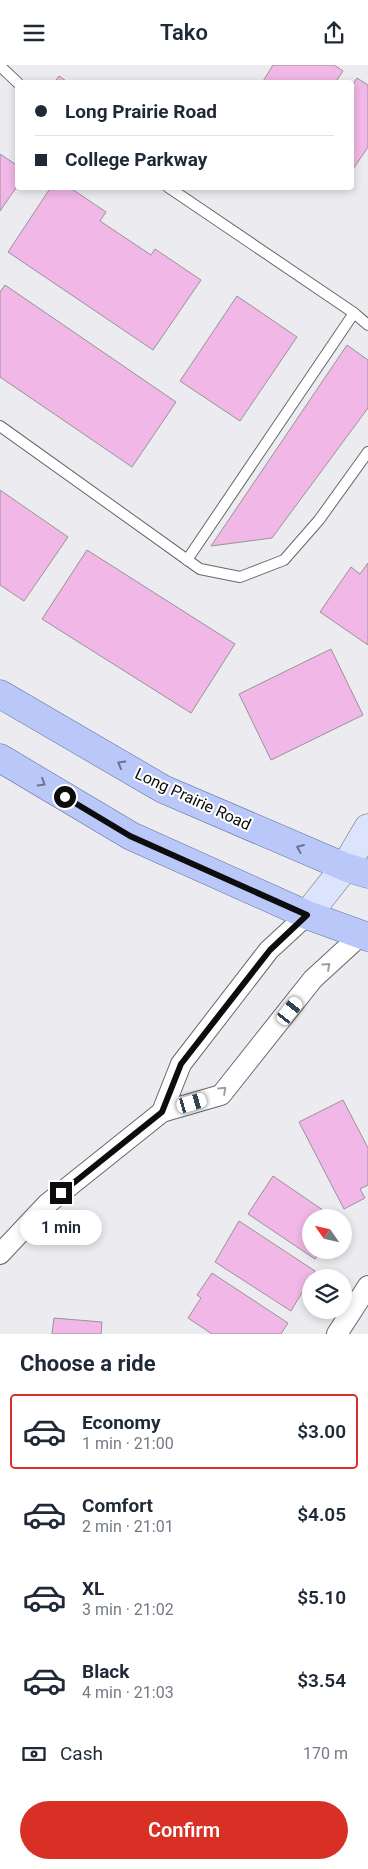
<!DOCTYPE html>
<html lang="en">
<head>
<meta charset="utf-8">
<style>
  :root { --surface:#fff; --page:#f6f6f7; --text:#1f2937; --muted:#747a83; --line:#e0e1e3; --accent:#d93025 }
  body { margin:0; font-family:Roboto,sans-serif; background:var(--page); color:var(--text); height:100vh; display:flex; flex-direction:column; font-size:19px; white-space:nowrap }
  * { box-sizing:border-box; margin:0 }
  p { font-size:16px; color:var(--muted) }
  .icon { flex:none; width:28px; height:28px; fill:none; stroke:currentColor; stroke-width:2; stroke-linecap:round; stroke-linejoin:round }
  .map { position:relative; height:1269px; overflow:hidden }
  .side { display:flex; flex-direction:column; background:var(--surface); flex:1 }
  .side>* { flex:none }
  .guide { position:absolute; left:15px; top:15px; width:339px; height:110px; border-radius:5px; box-shadow:0 2px 8px #0003; display:grid; align-content:center; height:110px; padding:0 20px; background:var(--surface) }
  .needle { width:32px; rotate:304deg }
  .buttons { position:absolute; left:302px; top:1144px; display:grid; gap:10px }
  .buttons a { display:grid; place-items:center; width:50px; height:50px; border-radius:50%; background:var(--surface); box-shadow:0 2px 8px #0003; font-size:25px }
  .end { position:absolute; width:22px; height:22px; margin:-11px; border:6px solid #0d0d0e; background:#fff; box-shadow:0 0 0 2px #fff }
  .from { border-radius:50% }
  .bubble { position:absolute; height:35px; border-radius:18px; background:var(--surface); box-shadow:0 2px 8px #0003; font-size:16px; font-weight:600; line-height:35px; text-align:center }
  .car { position:absolute; width:15px; height:30px; margin:-15px -8px; border-radius:6px; box-shadow:0 0 4px 1px #0007; background:linear-gradient(#fff 24%,#345 0 40%,#fff 0 76%,#345 0 86%,#fff 0) }
  .guide b { display:flex; align-items:center; gap:18px; height:48px; font-size:19px }
  .guide b+b { border-top:1px solid var(--line) }
  .guide i { width:12px; height:12px; background:var(--text) }
  ul { padding:0; list-style:none }
  li { display:flex; align-items:center; gap:15px; height:75px; margin:0 10px 8px; padding:0 10px; border:2px solid transparent; border-radius:5px }
  li div { flex:1 }
  li b { display:block; font-size:19px }
  li em { font-style:normal; font-weight:600 }
  li.current { border-color:var(--accent) }
  li>.icon { width:45px; height:45px; stroke-width:1.5 }
  h2 { padding:0 20px; font-size:22px; line-height:60px }
  .pay { display:flex; align-items:center; gap:12px; height:55px; padding:0 20px; font-size:19px }
  .pay p { margin-inline-start:auto }
  .primary-button { display:flex; gap:10px; margin-top:auto; padding:10px 20px }
  .primary-button a { flex:1; height:58px; border-radius:30px; background:var(--accent); color:#fff; font-size:20px; font-weight:600; line-height:58px; text-align:center }
  header { display:flex; justify-content:space-between; align-items:center; height:65px; padding:0 20px; background:var(--surface); font-size:22px; font-weight:600 }
  .map>svg:first-child { display:block }
  .building { fill:#f0b7e7; stroke:#979496 }
  .lines { fill:none; stroke-linecap:round; stroke-linejoin:round }
  .service-casing { stroke:#68686b; stroke-width:12 }
  .minor-casing { stroke:#68686b; stroke-width:22 }
  .secondary-casing { stroke:#68686b; stroke-width:29 }
  .primary-casing { stroke:#5f6ea4; stroke-width:29 }
  .service { stroke:#fff; stroke-width:10 }
  .minor { stroke:#fff; stroke-width:20 }
  .secondary { stroke:#dce3fc; stroke-width:28 }
  .primary { stroke:#b9c8f9; stroke-width:28 }
  .oneway { stroke:#6c748f }
  .oneway2 { stroke:#9e9e9f }
  .route { stroke:#0d0d0e; stroke-width:6 }
  .labels { text-anchor:middle; dominant-baseline:central; stroke-width:4; stroke-linejoin:round; paint-order:stroke }
  .street-label { font-size:16px; fill:#0d0d0e; stroke:#fff }
</style>
</head>
<body>
<header><svg class="icon" aria-label="menu" viewBox="0 0 24 24"><path d="M4 6h16M4 12h16M4 18h16"/></svg>Tako<svg class="icon" aria-label="share" viewBox="0 0 24 24"><path d="M12 15V3M7 8l5-5 5 5M5 13v7h14v-7"/></svg></header>
<div class="map">
<svg width="368" height="1269" viewBox="0 0 368 1269">
  <rect width="100%" height="100%" fill="#ececf0"/>
  <!-- building -->
  <g class="building">
    <path d="M273,0H334L343,6L335,18H262Z"/>
    <path d="M59,11L69,18H54Z"/>
    <path d="M357,13L368,20V82L353,104L351,22Z"/>
    <path d="M0,89L18,101V120L0,146Z"/>
    <path d="M51,122H69L106,147L100,156L151,190L155,184L201,215L153,285L8,187Z"/>
    <path d="M5,220L176,337L132,402L0,312V227Z"/>
    <path d="M237,231L297,272L240,356L180,316Z"/>
    <path d="M347,280L368,295V343L272,473L211,481Z"/>
    <path d="M0,425L68,472L24,536L0,520Z"/>
    <path d="M87,485L235,579L191,648L42,554Z"/>
    <path d="M368,498V580L320,547L351,502L360,509Z"/>
    <path d="M331,584L363,650L271,695L239,629Z"/>
    <path d="M343,1035L368,1083V1120L360,1124L365,1133L344,1144L299,1057Z"/>
    <path d="M273,1111L333,1152H311V1185H321L315,1194L248,1149Z"/>
    <path d="M239,1156L315,1206L291,1246L215,1197Z"/>
    <path d="M212,1208L288,1258L281,1269H212L188,1253L201,1233L197,1230Z"/>
    <path d="M54,1253L102,1257L101,1269H52Z"/>
  </g>
  <g class="lines">
    <defs>
      <g id="service">
        <path d="M0,1L18,18"/>
        <path d="M168,122L354,248L368,260"/>
        <path d="M0,361L200,504L240,512L284,495L319,455L368,387"/>
        <path d="M187,495L354,248"/>
      </g>
      <g id="minor">
        <path d="M162,1047L181,999L269,885L307,850"/>
        <path d="M0,1189L47,1139L162,1047L221,1030L313,914L361,870"/>
        <path d="M337,1269L368,1221"/>
      </g>
      <path id="secondary" d="M307,850L345,802L368,763"/>
      <g id="primary">
        <path d="M0,629L163,724L345,802L368,809"/>
        <path d="M0,693L131,771L307,850L368,872"/>
      </g>
    </defs>
    <!-- service casing -->
    <use href="#service" class="service-casing"/>
    <!-- minor casing -->
    <use href="#minor" class="minor-casing"/>
    <!-- secondary casing -->
    <use href="#secondary" class="secondary-casing"/>
    <!-- primary casing -->
    <use href="#primary" class="primary-casing"/>
    <!-- service -->
    <use href="#service" class="service"/>
    <!-- minor -->
    <use href="#minor" class="minor"/>
    <!-- secondary -->
    <use href="#secondary" class="secondary"/>
    <!-- primary -->
    <use href="#primary" class="primary"/>
  </g>
  <!-- one-way arrows -->
  <defs><path id="oneway-chevron" d="M-2-3.5L2.5 0L-2 3.5" fill="none" stroke-width="1.6" stroke-linecap="round" stroke-linejoin="round" transform="scale(1.25)"/></defs>
  <g class="oneway">
    <use href="#oneway-chevron" transform="translate(121 699) rotate(-150)"/>
    <use href="#oneway-chevron" transform="translate(42 718) rotate(31)"/>
    <use href="#oneway-chevron" transform="translate(300 783) rotate(-157)"/>
  </g>
  <g class="oneway2">
    <use href="#oneway-chevron" transform="translate(327 901) rotate(-42)"/>
    <use href="#oneway-chevron" transform="translate(223 1025) rotate(-43)"/>
  </g>
  <g class="lines">
    <!-- route -->
    <path class="route" d="M61,1128L162,1047L181,999L270,885L307,850L130,771L65,732"/>
  </g>
  <g class="labels">
    <!-- street labels -->
    <g class="street-label">
      <text transform="translate(193 734) rotate(25)">Long Prairie Road</text>
    </g>
  </g>
</svg>
<div class="buttons">
<a><svg class="needle" viewBox="-14 -14 28 28"><path d="M0-13l5 13h-10z" fill="#e53935"/><path d="M0 13l5-13h-10z" fill="#747a83"/></svg></a>
<a><svg class="icon" aria-label="layers" viewBox="0 0 24 24"><path d="M12 4l9 5-9 5-9-5zM3 14l9 5 9-5"/></svg></a>
</div>
<i class="end from" style="left:65px;top:732px"></i>
<i class="end" style="left:61px;top:1128px"></i>
<div class="bubble" style="left:20px;top:1145px;width:82px">1 min</div>
<i class="car" style="left:290px;top:946px;rotate:39deg"></i>
<i class="car" style="left:192px;top:1038px;rotate:74deg"></i>
<div class="guide">
<b><i class="from"></i>Long Prairie Road</b>
<b><i></i>College Parkway</b>
</div>
</div>
<section class="side">
<h2>Choose a ride</h2>
<ul>
<li class="current"><svg class="icon" aria-label="car" viewBox="0 0 24 24"><path d="M5 17H2v-5l4-1 3-4h7l3 4 3 1v5h-3M9 17h6M6 11h13"/><circle cx="7" cy="17" r="2"/><circle cx="17" cy="17" r="2"/></svg><div><b>Economy</b><p>1 min · 21:00</p></div><em>$3.00</em></li>
<li><svg class="icon" aria-label="car" viewBox="0 0 24 24"><path d="M5 17H2v-5l4-1 3-4h7l3 4 3 1v5h-3M9 17h6M6 11h13"/><circle cx="7" cy="17" r="2"/><circle cx="17" cy="17" r="2"/></svg><div><b>Comfort</b><p>2 min · 21:01</p></div><em>$4.05</em></li>
<li><svg class="icon" aria-label="car" viewBox="0 0 24 24"><path d="M5 17H2v-5l4-1 3-4h7l3 4 3 1v5h-3M9 17h6M6 11h13"/><circle cx="7" cy="17" r="2"/><circle cx="17" cy="17" r="2"/></svg><div><b>XL</b><p>3 min · 21:02</p></div><em>$5.10</em></li>
<li><svg class="icon" aria-label="car" viewBox="0 0 24 24"><path d="M5 17H2v-5l4-1 3-4h7l3 4 3 1v5h-3M9 17h6M6 11h13"/><circle cx="7" cy="17" r="2"/><circle cx="17" cy="17" r="2"/></svg><div><b>Black</b><p>4 min · 21:03</p></div><em>$3.54</em></li>
</ul>
<div class="pay"><svg class="icon" aria-label="cash" viewBox="0 0 24 24"><path d="M3 7h18v10H3z"/><circle cx="12" cy="12" r="2"/></svg>Cash<p>170 m</p></div>
<div class="primary-button"><a>Confirm</a></div>
</section>
</body>
</html>
